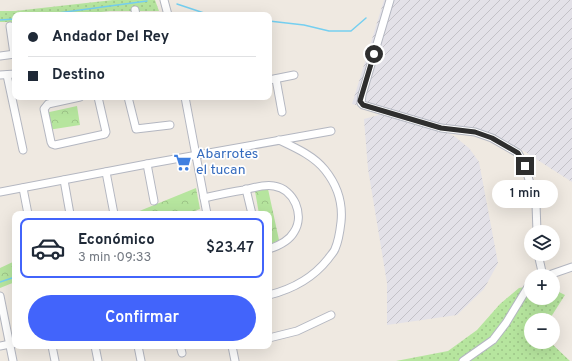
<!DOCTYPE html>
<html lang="es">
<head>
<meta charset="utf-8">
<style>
  :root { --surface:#fff; --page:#f6f6f7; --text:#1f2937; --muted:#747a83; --line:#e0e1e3; --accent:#4264fb }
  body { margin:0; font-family:Overpass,sans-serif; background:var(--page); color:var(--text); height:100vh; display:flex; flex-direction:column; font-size:15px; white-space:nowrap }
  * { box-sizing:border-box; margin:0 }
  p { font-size:13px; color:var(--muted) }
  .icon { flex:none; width:22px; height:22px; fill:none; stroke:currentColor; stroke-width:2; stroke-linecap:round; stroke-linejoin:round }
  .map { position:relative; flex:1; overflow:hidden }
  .details { position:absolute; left:12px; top:211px; width:260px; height:138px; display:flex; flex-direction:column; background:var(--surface); border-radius:8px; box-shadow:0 4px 16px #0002 }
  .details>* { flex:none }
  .banner { position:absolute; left:12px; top:12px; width:260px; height:88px; border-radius:8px; box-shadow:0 4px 16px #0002; display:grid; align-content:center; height:88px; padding:0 16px; background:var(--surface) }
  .buttons { position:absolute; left:524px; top:225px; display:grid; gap:8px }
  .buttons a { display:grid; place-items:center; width:36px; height:36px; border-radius:50%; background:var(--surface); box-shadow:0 4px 16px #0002; font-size:20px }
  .end { position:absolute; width:18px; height:18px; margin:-9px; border:5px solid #2e2e2e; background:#fff; box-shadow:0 0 0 2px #fff }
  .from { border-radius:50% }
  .bubble { position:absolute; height:28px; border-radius:14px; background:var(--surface); box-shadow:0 4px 16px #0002; font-size:13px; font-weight:600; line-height:28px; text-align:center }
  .banner b { display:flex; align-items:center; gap:14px; height:38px; font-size:15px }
  .banner b+b { border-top:1px solid var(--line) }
  .banner i { width:10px; height:10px; background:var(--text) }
  ul { padding:7px 0 0; list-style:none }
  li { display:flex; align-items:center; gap:12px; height:60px; margin:0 8px 6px; padding:0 8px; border:2px solid transparent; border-radius:8px }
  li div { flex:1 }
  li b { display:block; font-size:15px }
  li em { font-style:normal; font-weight:600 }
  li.selected { border-color:var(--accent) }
  li>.icon { width:36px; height:36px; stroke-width:1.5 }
  .action { display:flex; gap:8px; margin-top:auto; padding:8px 16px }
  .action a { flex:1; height:46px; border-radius:24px; background:var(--accent); color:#fff; font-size:16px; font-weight:600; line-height:46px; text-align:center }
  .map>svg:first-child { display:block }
  .industrial { fill:url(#industrial-furrows) }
  .grass { fill:url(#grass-dots) }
  .park { fill:url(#park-crowns) }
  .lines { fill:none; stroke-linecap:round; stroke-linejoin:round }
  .stream { stroke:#75cff0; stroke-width:1.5 }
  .minor-casing { stroke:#b4b7c1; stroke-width:9 }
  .minor { stroke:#fff; stroke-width:7 }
  .route { stroke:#2e2e2e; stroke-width:5 }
  .labels { text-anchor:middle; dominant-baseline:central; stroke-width:3.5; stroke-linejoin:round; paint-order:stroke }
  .shop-label { font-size:14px; fill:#366cbe; stroke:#fff; text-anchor:start }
</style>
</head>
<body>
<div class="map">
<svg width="572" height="361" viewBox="0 0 572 361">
  <defs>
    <pattern id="industrial-furrows" width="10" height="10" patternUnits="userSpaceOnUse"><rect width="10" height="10" fill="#e3e1e8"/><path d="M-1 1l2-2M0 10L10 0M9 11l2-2" fill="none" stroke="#c3c1c7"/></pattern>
    <pattern id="grass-dots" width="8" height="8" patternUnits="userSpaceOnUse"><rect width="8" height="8" fill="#b6e59e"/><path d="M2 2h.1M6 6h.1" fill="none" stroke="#9dc588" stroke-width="1.8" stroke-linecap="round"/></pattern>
    <pattern id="park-crowns" width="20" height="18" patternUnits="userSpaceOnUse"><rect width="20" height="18" fill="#b6e59e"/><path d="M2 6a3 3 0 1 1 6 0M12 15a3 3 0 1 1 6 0" fill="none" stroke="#9dc588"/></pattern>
  </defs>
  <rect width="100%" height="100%" fill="#efe9e1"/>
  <!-- industrial -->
  <g class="industrial">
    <path d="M384,0H572V182L519,148L479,134L352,104Z"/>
    <path d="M386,113L412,119L454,136L469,148L479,162L498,263L484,289L457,315L387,325V283L368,169L364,119Z"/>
  </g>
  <!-- grass -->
  <g class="grass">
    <path d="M113,0H155L159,11H110L75,15H15V22H0V11H15Z"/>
    <path d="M531,286V298H553V289L565,295L549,320H531V342H550L570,361H396L448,351L477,330L500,304L519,288Z"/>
  </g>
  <!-- park -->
  <g class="park">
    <path d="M77,106L80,125L48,130L45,113Z"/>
    <path d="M196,188L200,209L187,214H132Z"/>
    <path d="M268,189L279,240L269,245V214H259L255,191Z"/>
    <path d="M15,261V282L0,288V268Z"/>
  </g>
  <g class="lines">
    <!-- stream -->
    <g class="stream">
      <path d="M177,4L210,15"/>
      <path d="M43,15L147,1"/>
      <path d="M0,20L15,19"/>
      <path d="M269,21L304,25L329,31H351L366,18"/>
      <path d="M0,282L15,277"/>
    </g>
    <defs>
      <g id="minor">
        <path d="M164,0L168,15"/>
        <path d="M390,0L362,95L361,103L363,105L441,128L475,132L492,138L518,153L525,166L536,204L537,232"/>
        <path d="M135,10L136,15"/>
        <path d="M10,26L14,54"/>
        <path d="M0,56L15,54"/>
        <path d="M0,75L15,74"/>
        <path d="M7,75L23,150"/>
        <path d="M276,79L282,112"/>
        <path d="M269,80L294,75"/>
        <path d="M80,97L48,104L44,109L51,142L52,144L55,145L105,134L106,132L98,97"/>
        <path d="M128,97L136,129L170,125"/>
        <path d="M185,97L207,214"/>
        <path d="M147,164L154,201"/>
        <path d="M106,172L114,214"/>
        <path d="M64,180L70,214"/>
        <path d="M23,188L28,214"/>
        <path d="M246,189L252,214"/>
        <path d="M0,192L147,164L331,131"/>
        <path d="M204,198C217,195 230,192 244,190C254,188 263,184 274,186C294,189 305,215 294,232C289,241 278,246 269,249"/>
        <path d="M538,254L543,276"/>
        <path d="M546,276L572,267"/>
        <path d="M269,295C293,289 313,278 328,259C330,256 334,252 335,249C339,240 340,231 341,222C343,203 337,185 325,170C314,156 296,148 279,140"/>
        <path d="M0,296L13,361"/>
        <path d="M269,338L297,331L331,315"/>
        <path d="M0,346L15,343"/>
        <path d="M52,346L55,361"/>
        <path d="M95,346L98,361"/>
        <path d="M138,346L141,361"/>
        <path d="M180,346L182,353"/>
        <path d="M232,346L235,361"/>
        <path d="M463,361L493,340L506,323L531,282"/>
      </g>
    </defs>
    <!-- minor casing -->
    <use href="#minor" class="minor-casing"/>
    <!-- minor -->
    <use href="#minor" class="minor"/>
  </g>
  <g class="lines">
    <!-- route -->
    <path class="route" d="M374,54L360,101L363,105L441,128L475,132L492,138L518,153L525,166"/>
  </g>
  <!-- icons -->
  <defs>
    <symbol id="supermarket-bare" viewBox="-9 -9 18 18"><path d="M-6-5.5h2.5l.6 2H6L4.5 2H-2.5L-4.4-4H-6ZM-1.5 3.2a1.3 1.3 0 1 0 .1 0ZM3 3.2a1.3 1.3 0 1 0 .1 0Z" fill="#3f7fe0" stroke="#fff" stroke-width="2.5" paint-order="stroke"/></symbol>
  </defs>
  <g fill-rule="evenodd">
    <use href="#supermarket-bare" x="170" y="150" width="25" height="25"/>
  </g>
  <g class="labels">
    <!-- shop labels -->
    <g class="shop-label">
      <text x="196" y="154">Abarrotes<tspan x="196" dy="16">el tucan</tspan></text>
    </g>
  </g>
</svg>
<div class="buttons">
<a><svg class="icon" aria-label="layers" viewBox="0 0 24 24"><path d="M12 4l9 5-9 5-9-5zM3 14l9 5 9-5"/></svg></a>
<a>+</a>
<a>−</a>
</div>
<i class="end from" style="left:374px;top:54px"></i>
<i class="end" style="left:525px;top:166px"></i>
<div class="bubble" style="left:492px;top:180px;width:66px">1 min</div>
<div class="banner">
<b><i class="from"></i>Andador Del Rey</b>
<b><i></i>Destino</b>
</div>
<section class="details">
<ul>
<li class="selected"><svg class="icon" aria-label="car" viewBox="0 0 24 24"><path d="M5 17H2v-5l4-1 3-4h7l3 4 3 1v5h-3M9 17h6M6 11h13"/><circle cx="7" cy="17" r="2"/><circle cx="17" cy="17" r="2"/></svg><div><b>Económico</b><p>3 min · 09:33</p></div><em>$23.47</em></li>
</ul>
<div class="action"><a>Confirmar</a></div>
</section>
</div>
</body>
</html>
